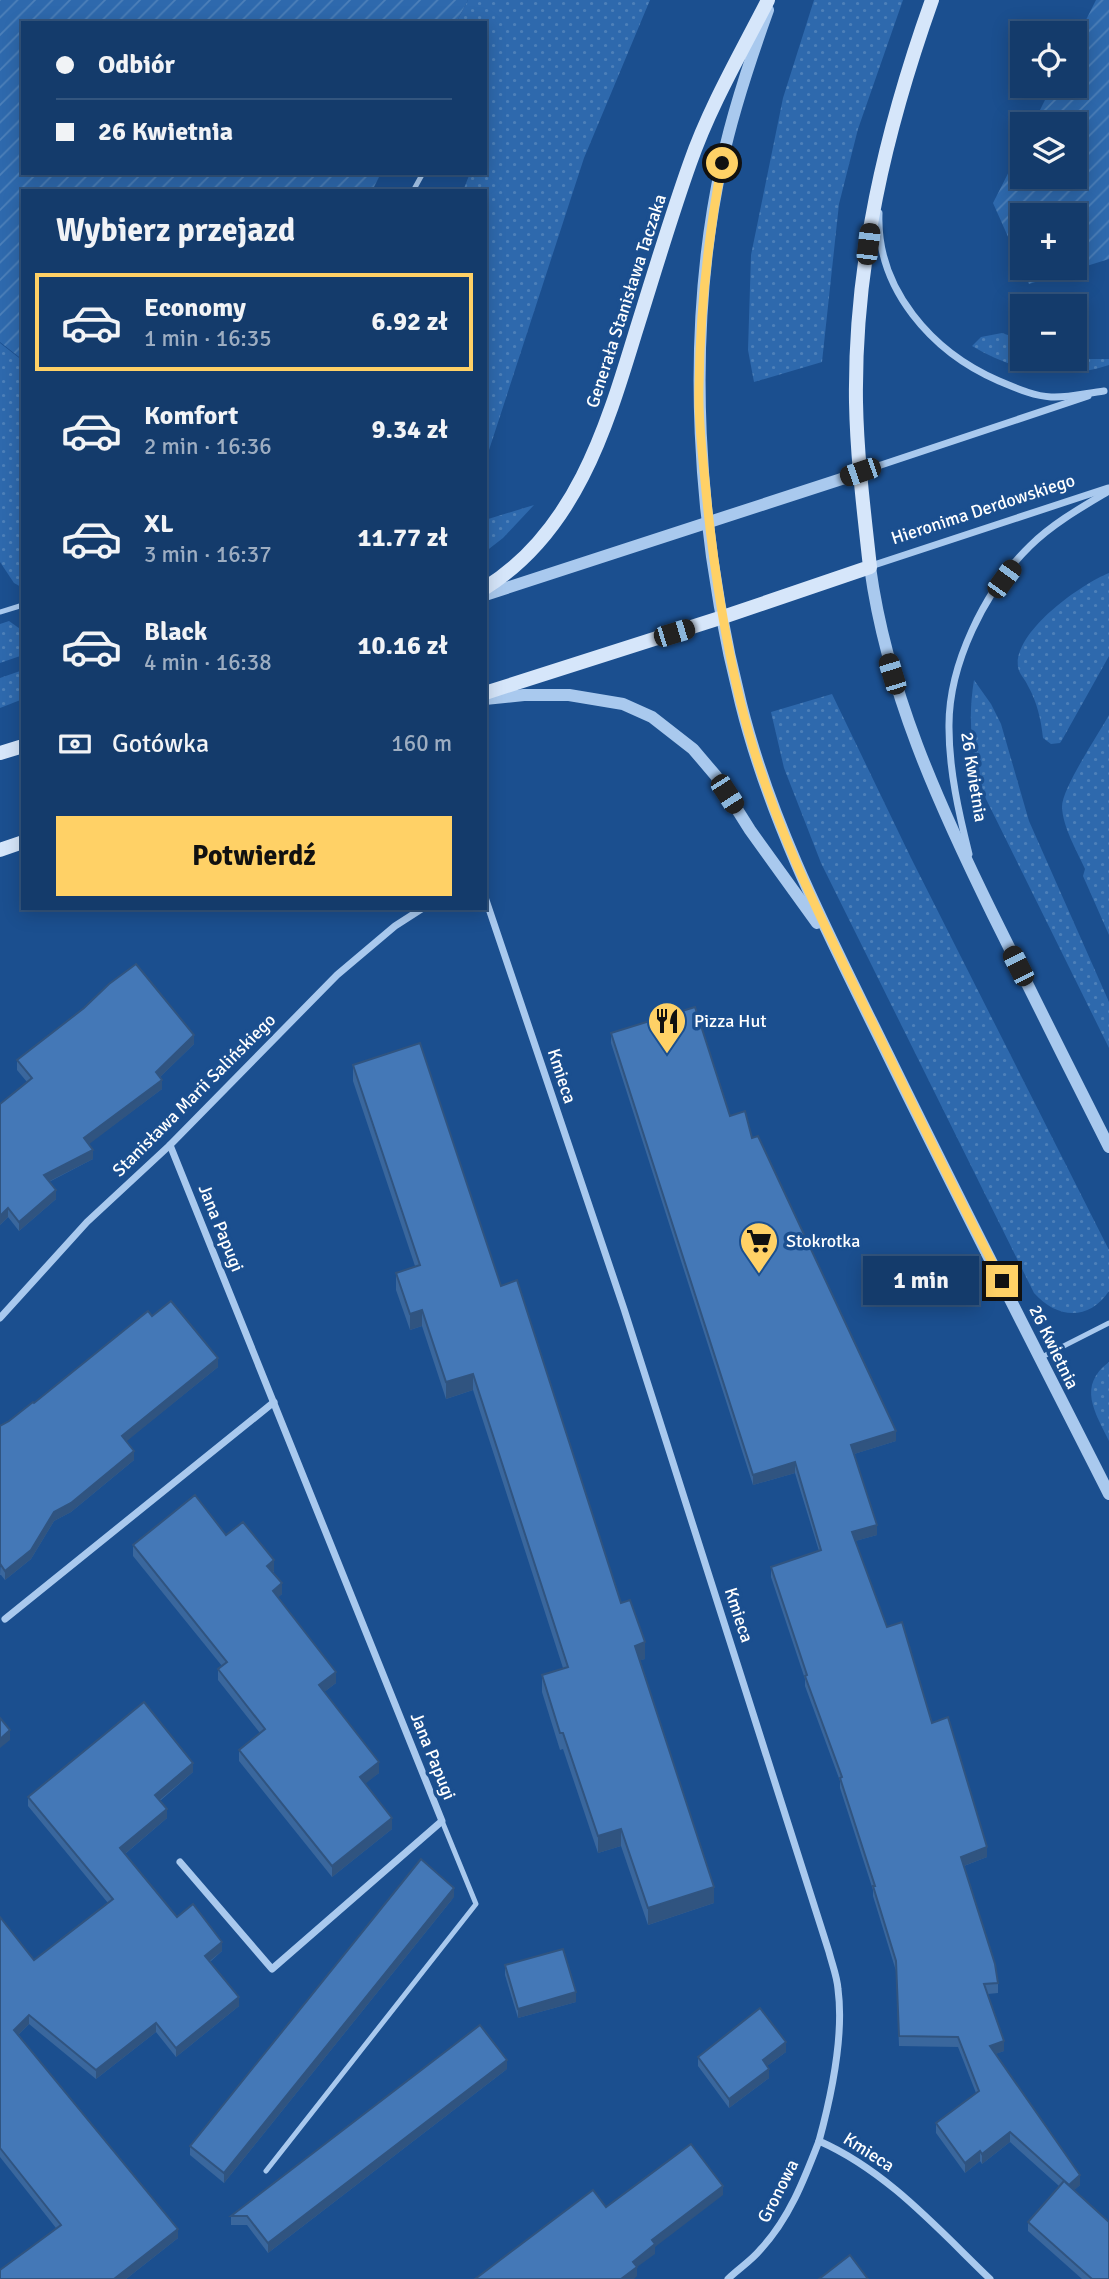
<!DOCTYPE html>
<html lang="pl">
<head>
<meta charset="utf-8">
<style>
  :root { --surface:#143b6b; --page:#1d4271; --text:#f1f3f6; --muted:#9dadc1; --line:#33557e; --accent:#ffd166 }
  body { margin:0; font-family:Signika,sans-serif; background:var(--page); color:var(--text); height:100vh; display:flex; flex-direction:column; font-size:26px; white-space:nowrap }
  * { box-sizing:border-box; margin:0 }
  p { font-size:23px; color:var(--muted) }
  .icon { flex:none; width:38px; height:38px; fill:none; stroke:currentColor; stroke-width:2; stroke-linecap:round; stroke-linejoin:round }
  .map { position:relative; flex:1; overflow:hidden }
  .sheet { position:absolute; left:21px; top:189px; width:466px; height:721px; display:flex; flex-direction:column; background:var(--surface); border-radius:0px; box-shadow:0 4px 18px #0003,0 0 0 2px var(--line) }
  .sheet>* { flex:none }
  .hud { position:absolute; left:21px; top:21px; width:466px; height:154px; border-radius:0px; box-shadow:0 4px 18px #0003,0 0 0 2px var(--line); display:grid; align-content:center; height:154px; padding:0 35px; background:var(--surface) }
  .controls { position:absolute; left:1010px; top:21px; display:grid; gap:14px }
  .controls a { display:grid; place-items:center; width:77px; height:77px; border-radius:0px; background:var(--surface); box-shadow:0 4px 18px #0003,0 0 0 2px var(--line); font-size:35px }
  .end { position:absolute; width:32px; height:32px; margin:-16px; border:9px solid #ffd166; background:#111; box-shadow:0 0 0 4px #111 }
  .from { border-radius:50% }
  .bubble { position:absolute; height:49px; border-radius:0px; background:var(--surface); box-shadow:0 4px 18px #0003,0 0 0 2px var(--line); font-size:23px; font-weight:700; line-height:49px; text-align:center }
  .car { position:absolute; width:21px; height:42px; margin:-21px -10px; border-radius:9px; box-shadow:0 0 5px 2px #0007; background:linear-gradient(#222 24%,#8ab4d8 0 40%,#222 0 76%,#8ab4d8 0 86%,#222 0) }
  .hud b { display:flex; align-items:center; gap:24px; height:66px; font-size:26px }
  .hud b+b { border-top:2px solid var(--line) }
  .hud i { width:18px; height:18px; background:var(--text) }
  ul { padding:0; list-style:none }
  li { display:flex; align-items:center; gap:21px; height:98px; margin:0 14px 10px; padding:0 21px; border:4px solid transparent; border-radius:0px }
  li div { flex:1 }
  li b { display:block; font-size:26px }
  li em { font-style:normal; font-weight:700 }
  li.on { border-color:var(--accent) }
  li>.icon { width:63px; height:63px; stroke-width:1.5 }
  h2 { padding:0 35px; font-size:32px; line-height:84px }
  .pay { display:flex; align-items:center; gap:18px; height:77px; padding:0 35px; font-size:26px }
  .pay p { margin-inline-start:auto }
  .primary-button { display:flex; gap:14px; margin-top:auto; padding:14px 35px }
  .primary-button a { flex:1; height:80px; border-radius:0px; background:var(--accent); color:#111; font-size:28px; font-weight:700; line-height:80px; text-align:center }
  .map>svg:first-child { display:block }
  .grass { fill:url(#grass-dots) }
  .garden { fill:url(#garden-furrows); fill-rule:evenodd }
  .lines { fill:none; stroke-linecap:round; stroke-linejoin:round }
  .service { stroke:#a9c9ee; stroke-width:5 }
  .minor { stroke:#a9c9ee; stroke-width:7 }
  .tertiary { stroke:#a9c9ee; stroke-width:12 }
  .secondary { stroke:#d6e6fa; stroke-width:14 }
  .wall { fill:#3a679d }
  .shaded-wall { fill:#305480 }
  .building { fill:#4478b7; stroke:#305480; stroke-width:2 }
  .route { stroke:#ffd166; stroke-width:9 }
  .labels { text-anchor:middle; dominant-baseline:central; stroke-width:7; stroke-linejoin:round; paint-order:stroke }
  .street-label { font-size:18px; fill:#fff; stroke:#1b4f8f }
  .poi-label { font-size:18px; fill:#fff; stroke:#1b4f8f; text-anchor:start }
</style>
</head>
<body>
<div class="map">
<svg width="1109" height="2279" viewBox="0 0 1109 2279">
  <defs>
    <pattern id="grass-dots" width="8" height="8" patternUnits="userSpaceOnUse" patternTransform="scale(1.75)"><rect width="8" height="8" fill="#2e69ad"/><path d="M2 2h.1M6 6h.1" fill="none" stroke="#4d80b9" stroke-width="1.8" stroke-linecap="round"/></pattern>
    <pattern id="garden-furrows" width="10" height="10" patternUnits="userSpaceOnUse" patternTransform="scale(1.75)"><rect width="10" height="10" fill="#2e69ad"/><path d="M-1 1l2-2M0 10L10 0M9 11l2-2" fill="none" stroke="#4d80b9"/></pattern>
  </defs>
  <rect width="100%" height="100%" fill="#1b4f8f"/>
  <!-- grass -->
  <g class="grass">
    <path d="M468,0H650L584,158L489,450L485,453V191H463L470,173H485V23H456Z"/>
    <path d="M814,0H903L858,129L839,204L822,362L754,382L748,350L751,255L783,98Z"/>
    <path d="M1002,333L1022,340V359H1109V365C1062,381 1014,371 972,346L981,337Z"/>
    <path d="M0,343L23,361V588L14,583L0,562Z"/>
    <path d="M534,505L503,538L485,552V520Z"/>
    <path d="M1109,573V656L1062,740L1060,743L1051,744L1043,738C1041,719 1037,702 1028,686C1025,679 1019,674 1018,667C1013,632 1081,584 1109,573Z"/>
    <path d="M9,621L23,631V655L0,663V624Z"/>
    <path d="M23,670V699L0,708V678Z"/>
    <path d="M974,680L991,704L1001,724L1029,821L1109,1002V1048L986,799C972,760 967,722 974,680Z"/>
    <path d="M832,694L911,858L1109,1250V1291C1089,1321 1057,1319 1034,1293L821,863L784,768L771,712Z"/>
    <path d="M1109,715V935L1083,876L1085,869C1077,851 1063,828 1062,807C1062,788 1098,735 1109,715Z"/>
    <path d="M1109,1362V1441C1095,1412 1077,1386 1109,1362Z"/>
  </g>
  <!-- garden -->
  <g class="garden">
    <path d="M0,0H468L456,23H23V173H381L372,191H23V360L0,342Z"/>
    <path d="M1096,0H1109V259L1029,284L993,203L1022,146V177H1074V124H1033L1052,86H1074L1075,42ZM1022,215H1074V268H1022Z"/>
  </g>
  <g class="lines">
    <!-- service -->
    <g class="service">
      <path d="M413,191L423,173"/>
      <path d="M0,612L23,605"/>
      <path d="M1040,1358L1109,1323"/>
      <path d="M266,2171L476,1904L442,1821"/>
    </g>
    <!-- minor -->
    <g class="minor">
      <path d="M879,213C876,289 932,352 999,381C1016,388 1033,396 1051,397C1068,398 1087,393 1104,391"/>
      <path d="M860,472L1088,396"/>
      <path d="M871,566L1108,488"/>
      <path d="M969,854C959,814 949,770 949,728C948,665 985,590 1030,546C1052,524 1082,507 1109,491"/>
      <path d="M485,897L624,1309L829,1952C832,1964 837,1976 838,1989C844,2034 831,2097 819,2141C887,2171 937,2228 990,2279"/>
      <path d="M170,1145L442,1821L272,1969L180,1862"/>
      <path d="M0,1318L87,1222L170,1145L337,975L395,926L423,908"/>
      <path d="M5,1619L274,1402"/>
      <path d="M728,2279C738,2269 751,2261 760,2250C789,2219 804,2180 819,2141"/>
    </g>
    <!-- tertiary -->
    <g class="tertiary">
      <path d="M768,10C750,60 733,110 722,162C684,337 697,531 741,704C772,828 832,941 888,1055C960,1202 1035,1348 1109,1494"/>
      <path d="M870,567C887,691 938,803 993,915C1031,992 1070,1070 1109,1147"/>
      <path d="M485,595L860,473"/>
      <path d="M485,699L524,695H569L623,704L652,717L693,749L716,776L750,830L817,923"/>
    </g>
    <!-- secondary -->
    <g class="secondary">
      <path d="M485,588C575,532 606,429 635,334C653,277 670,219 690,163C710,106 741,53 768,0"/>
      <path d="M485,693L723,617L870,567C864,512 857,457 856,402C854,263 886,129 932,0"/>
      <path d="M0,753L23,746"/>
      <path d="M0,850L23,842"/>
    </g>
  </g>
  <!-- wall -->
  <g class="wall">
    <path d="M611,1033L730,1116L752,1138L896,1441L854,1454L877,1535L855,1541L887,1627L932,1723L987,1857L964,1866L998,1983V1993L988,1994L1004,2051L995,2054L1080,2185L1074,2190L1109,2279H1082L1028,2231V2222L1059,2186L1010,2142L982,2164L980,2161L965,2173L936,2133V2123L976,2093L958,2047L899,2046L896,1971L873,1896V1890L840,1788V1781L805,1686V1679L771,1577V1567L819,1551L795,1473L753,1485L611,1043Z"/>
    <path d="M194,1044L160,1077L162,1089L88,1144L93,1159L49,1182L56,1199L19,1231L8,1217L0,1225L27,1082L17,1070V1060Z"/>
    <path d="M353,1065L501,1286L621,1603L645,1659L640,1660L714,1903L648,1925L621,1846L598,1853L563,1749L560,1750L542,1692V1675L563,1668L473,1390L446,1399L422,1326L410,1330L396,1290V1273L415,1266L353,1081Z"/>
    <path d="M152,1316L218,1367L126,1441L134,1460L71,1512L54,1521L31,1559L5,1580L1,1575H0L9,1421Z"/>
    <path d="M226,1535L274,1571L273,1573L282,1594L278,1597L336,1683L324,1692L379,1773L365,1783L392,1829L332,1877L239,1761V1750L260,1733L218,1680V1669L222,1666L133,1556V1545Z"/>
    <path d="M193,1772L160,1801L167,1818L125,1854L177,1917L222,1951L210,1962L239,2006L176,2057L156,2032L96,2079L29,2024L18,2035L178,2238L126,2279H0L56,2228L0,2157V1917L34,1960L108,1903L28,1806V1797Z"/>
    <path d="M454,1897L224,2183L190,2155V2146Z"/>
    <path d="M505,1965L576,2002L518,2018L505,1975Z"/>
    <path d="M786,2052L767,2066L769,2078L729,2108L698,2066V2057Z"/>
    <path d="M507,2069L268,2253L247,2225H231V2216Z"/>
  </g>
  <!-- shaded-wall -->
  <g class="shaded-wall">
    <path d="M194,1035V1044L156,1081V1072Z"/>
    <path d="M162,1080V1089L84,1148V1138Z"/>
    <path d="M93,1150V1159L44,1184V1175Z"/>
    <path d="M56,1190V1199L19,1231V1222Z"/>
    <path d="M8,1208V1217L0,1225V1216Z"/>
    <path d="M422,1310V1326L410,1330V1314Z"/>
    <path d="M218,1358V1367L122,1445V1436Z"/>
    <path d="M473,1374V1390L446,1399V1382Z"/>
    <path d="M896,1431V1441L851,1455V1445Z"/>
    <path d="M134,1451V1460L71,1512L54,1521L31,1559L5,1580V1571L54,1512Z"/>
    <path d="M795,1462V1473L753,1485V1475Z"/>
    <path d="M877,1525V1535L852,1542V1532Z"/>
    <path d="M274,1560V1571L267,1577V1566Z"/>
    <path d="M282,1583V1594L273,1602V1591Z"/>
    <path d="M645,1642V1659L635,1662V1646Z"/>
    <path d="M336,1672V1683L319,1696V1685Z"/>
    <path d="M10,1730V1740L0,1748V1739Z"/>
    <path d="M379,1762V1773L360,1788V1777Z"/>
    <path d="M193,1763V1772L155,1804V1795Z"/>
    <path d="M167,1809V1818L120,1858V1848Z"/>
    <path d="M392,1818V1829L332,1877V1866Z"/>
    <path d="M621,1829V1846L598,1853V1836Z"/>
    <path d="M987,1847V1857L961,1867V1857Z"/>
    <path d="M714,1887V1903L648,1925V1908Z"/>
    <path d="M454,1888V1897L224,2183V2173Z"/>
    <path d="M222,1942V1951L205,1965V1956Z"/>
    <path d="M576,1992V2002L518,2018V2009Z"/>
    <path d="M239,1997V2006L176,2057V2048Z"/>
    <path d="M29,2015V2024L14,2039V2030Z"/>
    <path d="M156,2023V2032L96,2079V2070Z"/>
    <path d="M1004,2041V2051L990,2056V2046Z"/>
    <path d="M786,2042V2052L763,2069V2060Z"/>
    <path d="M507,2060V2069L268,2253V2243Z"/>
    <path d="M769,2069V2078L729,2108V2099Z"/>
    <path d="M1010,2132V2142L982,2164V2154Z"/>
    <path d="M980,2151V2161L965,2173V2163Z"/>
    <path d="M1080,2175V2185L1069,2195V2185Z"/>
    <path d="M723,2186V2195L655,2247V2254L637,2267V2276L634,2279H621L633,2262L652,2240Z"/>
    <path d="M178,2229V2238L126,2279H114Z"/>
  </g>
  <!-- building -->
  <g class="building">
    <path d="M136,964L194,1035L156,1072L162,1080L84,1138L93,1150L44,1175L56,1190L19,1222L8,1208L0,1216V1104L32,1078L17,1060L84,1008L109,984Z"/>
    <path d="M695,1007L730,1116L745,1111L752,1138L758,1136L896,1431L851,1445L877,1525L852,1532L887,1627L902,1622L932,1723L948,1717L987,1847L961,1857L995,1964L998,1983L984,1984L1004,2041L990,2046L1080,2175L1069,2185L1010,2132L982,2154L980,2151L965,2163L936,2123L979,2091L958,2037L899,2036L896,1961L873,1886H875L840,1778L842,1777L805,1676L807,1675L771,1567L821,1550L795,1462L753,1475L611,1033Z"/>
    <path d="M420,1043L501,1286L517,1280L621,1603L630,1600L645,1642L635,1646L714,1887L648,1908L621,1829L598,1836L563,1733H560L542,1675L568,1667L473,1374L446,1382L422,1310L410,1314L396,1273L420,1265L353,1065Z"/>
    <path d="M171,1301L218,1358L122,1436L134,1451L71,1503L54,1512L31,1550L5,1571L1,1565L0,1566V1426L9,1421L33,1402L34,1403L148,1311L152,1316Z"/>
    <path d="M195,1495L226,1535L243,1522L274,1560L267,1566L282,1583L273,1591L336,1672L319,1685L379,1762L360,1777L392,1818L332,1866L239,1750L265,1729L218,1669L227,1662L133,1545Z"/>
    <path d="M144,1702L193,1763L155,1795L167,1809L120,1848L177,1917L193,1904L222,1942L205,1956L239,1997L176,2048L156,2023L96,2070L29,2015L14,2030L178,2229L114,2279H0V2270L61,2225L0,2148V1917L34,1960L113,1899L28,1797Z"/>
    <path d="M0,1718L10,1730L0,1739Z"/>
    <path d="M421,1859L454,1888L224,2173L190,2146Z"/>
    <path d="M563,1949L576,1992L518,2009L505,1965Z"/>
    <path d="M760,2008L786,2042L763,2060L769,2069L729,2099L698,2057Z"/>
    <path d="M480,2025L507,2060L268,2243L247,2216H231Z"/>
    <path d="M691,2144L723,2186L652,2240L655,2244L633,2262L637,2267L621,2279H475L593,2190L606,2207Z"/>
    <path d="M1064,2181L1109,2222V2279H1092L1028,2222Z"/>
    <path d="M850,2255L868,2279H819Z"/>
  </g>
  <g class="lines">
    <!-- route -->
    <path class="route" d="M722,163C708,237 700,311 699,387C698,419 702,450 705,481C712,556 723,631 741,704C769,817 822,922 874,1026C916,1111 957,1197 1002,1281"/>
  </g>
  <!-- icons -->
  <defs>
    <symbol id="restaurant-pin" viewBox="-11 -11 22 30"><path d="M0 17L-7.5 6A9.5 9.5 0 1 1 7.5 6Z" fill="#ffd166" stroke="#1b4f8f"/><path d="M-5-6h1v4h1v-4h1v4h1v-4h1v5L-1.5 .5V6h-2V.5L-5-1ZM5-6V6H3V1.5H1.5Q1.5-4 5-6Z" fill="#111"/></symbol>
    <symbol id="supermarket-pin" viewBox="-11 -11 22 30"><path d="M0 17L-7.5 6A9.5 9.5 0 1 1 7.5 6Z" fill="#ffd166" stroke="#1b4f8f"/><path d="M-6-5.5h2.5l.6 2H6L4.5 2H-2.5L-4.4-4H-6ZM-1.5 3.2a1.3 1.3 0 1 0 .1 0ZM3 3.2a1.3 1.3 0 1 0 .1 0Z" fill="#111"/></symbol>
  </defs>
  <g fill-rule="evenodd">
    <use href="#restaurant-pin" x="645" y="999" width="44" height="60"/>
    <use href="#supermarket-pin" x="737" y="1219" width="44" height="60"/>
  </g>
  <g class="labels">
    <!-- street labels -->
    <g class="street-label">
      <text transform="translate(626 301) rotate(-72)">Generała Stanisława Taczaka</text>
      <text transform="translate(983 509) rotate(-18)">Hieronima Derdowskiego</text>
      <text transform="translate(974 777) rotate(81)">26 Kwietnia</text>
      <text transform="translate(562 1076) rotate(72)">Kmieca</text>
      <text transform="translate(194 1095) rotate(-45)">Stanisława Marii Salińskiego</text>
      <text transform="translate(221 1228) rotate(68)">Jana Papugi</text>
      <text transform="translate(1054 1347) rotate(64)">26 Kwietnia</text>
      <text transform="translate(739 1615) rotate(72)">Kmieca</text>
      <text transform="translate(433 1756) rotate(68)">Jana Papugi</text>
      <text transform="translate(869 2152) rotate(33)">Kmieca</text>
      <text transform="translate(778 2191) rotate(-63)">Gronowa</text>
    </g>
    <!-- poi labels -->
    <g class="poi-label">
      <text x="694" y="1021">Pizza Hut</text>
      <text x="786" y="1241">Stokrotka</text>
    </g>
  </g>
</svg>
<div class="controls">
<a><svg class="icon" aria-label="locate" viewBox="0 0 24 24"><circle cx="12" cy="12" r="6"/><path d="M12 2v4M12 18v4M2 12h4M18 12h4"/></svg></a>
<a><svg class="icon" aria-label="layers" viewBox="0 0 24 24"><path d="M12 4l9 5-9 5-9-5zM3 14l9 5 9-5"/></svg></a>
<a>+</a>
<a>−</a>
</div>
<i class="end from" style="left:722px;top:163px"></i>
<i class="end" style="left:1002px;top:1281px"></i>
<div class="bubble" style="left:863px;top:1256px;width:116px">1 min</div>
<i class="car" style="left:868px;top:244px;rotate:7deg"></i>
<i class="car" style="left:860px;top:472px;rotate:251deg"></i>
<i class="car" style="left:1004px;top:579px;rotate:36deg"></i>
<i class="car" style="left:674px;top:633px;rotate:73deg"></i>
<i class="car" style="left:892px;top:674px;rotate:343deg"></i>
<i class="car" style="left:727px;top:794px;rotate:147deg"></i>
<i class="car" style="left:1018px;top:966px;rotate:333deg"></i>
<div class="hud">
<b><i class="from"></i>Odbiór</b>
<b><i></i>26 Kwietnia</b>
</div>
<section class="sheet">
<h2>Wybierz przejazd</h2>
<ul>
<li class="on"><svg class="icon" aria-label="car" viewBox="0 0 24 24"><path d="M5 17H2v-5l4-1 3-4h7l3 4 3 1v5h-3M9 17h6M6 11h13"/><circle cx="7" cy="17" r="2"/><circle cx="17" cy="17" r="2"/></svg><div><b>Economy</b><p>1 min · 16:35</p></div><em>6.92 zł</em></li>
<li><svg class="icon" aria-label="car" viewBox="0 0 24 24"><path d="M5 17H2v-5l4-1 3-4h7l3 4 3 1v5h-3M9 17h6M6 11h13"/><circle cx="7" cy="17" r="2"/><circle cx="17" cy="17" r="2"/></svg><div><b>Komfort</b><p>2 min · 16:36</p></div><em>9.34 zł</em></li>
<li><svg class="icon" aria-label="car" viewBox="0 0 24 24"><path d="M5 17H2v-5l4-1 3-4h7l3 4 3 1v5h-3M9 17h6M6 11h13"/><circle cx="7" cy="17" r="2"/><circle cx="17" cy="17" r="2"/></svg><div><b>XL</b><p>3 min · 16:37</p></div><em>11.77 zł</em></li>
<li><svg class="icon" aria-label="car" viewBox="0 0 24 24"><path d="M5 17H2v-5l4-1 3-4h7l3 4 3 1v5h-3M9 17h6M6 11h13"/><circle cx="7" cy="17" r="2"/><circle cx="17" cy="17" r="2"/></svg><div><b>Black</b><p>4 min · 16:38</p></div><em>10.16 zł</em></li>
</ul>
<div class="pay"><svg class="icon" aria-label="cash" viewBox="0 0 24 24"><path d="M3 7h18v10H3z"/><circle cx="12" cy="12" r="2"/></svg>Gotówka<p>160 m</p></div>
<div class="primary-button"><a>Potwierdź</a></div>
</section>
</div>
</body>
</html>
